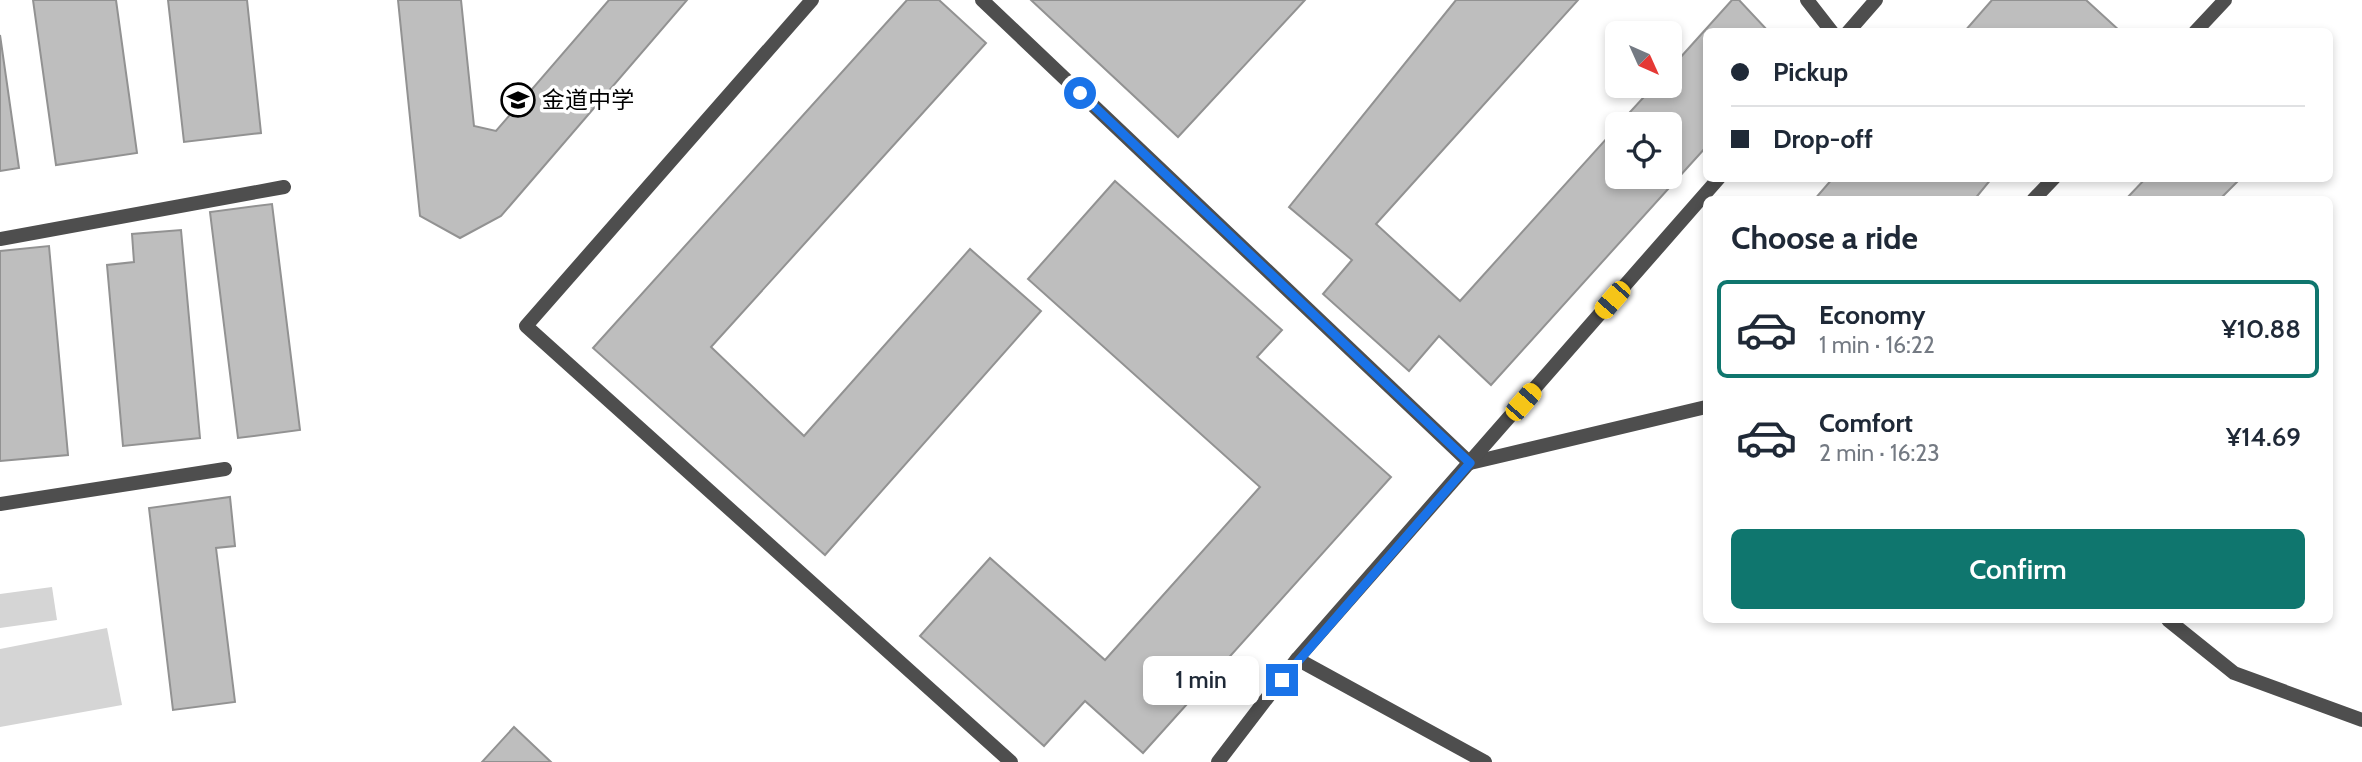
<!DOCTYPE html>
<html lang="en">
<head>
<meta charset="utf-8">
<style>
  :root { --surface:#fff; --page:#f2f2f3; --text:#1f2937; --muted:#747a83; --line:#e0e1e3; --accent:#0f766e }
  body { margin:0; font-family:Cabin,"Noto Sans SC",sans-serif; background:var(--page); color:var(--text); height:100vh; display:flex; flex-direction:column; font-size:26px; white-space:nowrap }
  * { box-sizing:border-box; margin:0 }
  p { font-size:23px; color:var(--muted) }
  .icon { flex:none; width:38px; height:38px; fill:none; stroke:currentColor; stroke-width:2; stroke-linecap:round; stroke-linejoin:round }
  .map { position:relative; flex:1; overflow:hidden }
  .panel { position:absolute; left:1703px; top:196px; width:630px; height:427px; display:flex; flex-direction:column; background:var(--surface); border-radius:10px; box-shadow:0 4px 10px #0003 }
  .panel>* { flex:none }
  .guide { position:absolute; left:1703px; top:28px; width:630px; height:154px; border-radius:10px; box-shadow:0 4px 10px #0003; display:grid; align-content:center; height:154px; padding:0 28px; background:var(--surface) }
  .needle { width:46px; rotate:135deg }
  .fabs { position:absolute; left:1605px; top:21px; display:grid; gap:14px }
  .fabs a { display:grid; place-items:center; width:77px; height:77px; border-radius:10px; background:var(--surface); box-shadow:0 4px 10px #0003; font-size:35px }
  .end { position:absolute; width:32px; height:32px; margin:-16px; border:9px solid #1a73e8; background:#fff; box-shadow:0 0 0 4px #fff }
  .from { border-radius:50% }
  .bubble { position:absolute; height:49px; border-radius:10px; background:var(--surface); box-shadow:0 4px 10px #0003; font-size:23px; font-weight:600; line-height:49px; text-align:center }
  .car { position:absolute; width:21px; height:42px; margin:-21px -10px; border-radius:9px; box-shadow:0 0 5px 2px #0007; background:linear-gradient(#f5c518 24%,#345 0 40%,#f5c518 0 76%,#345 0 86%,#f5c518 0) }
  .guide b { display:flex; align-items:center; gap:24px; height:66px; font-size:26px }
  .guide b+b { border-top:2px solid var(--line) }
  .guide i { width:18px; height:18px; background:var(--text) }
  ul { padding:0; list-style:none }
  li { display:flex; align-items:center; gap:21px; height:98px; margin:0 14px 10px; padding:0 14px; border:4px solid transparent; border-radius:10px }
  li div { flex:1 }
  li b { display:block; font-size:26px }
  li em { font-style:normal; font-weight:600 }
  li.active { border-color:var(--accent) }
  li>.icon { width:63px; height:63px; stroke-width:1.5 }
  h2 { padding:0 28px; font-size:32px; line-height:84px }
  .cta { display:flex; gap:14px; margin-top:auto; padding:14px 28px }
  .cta a { flex:1; height:80px; border-radius:10px; background:var(--accent); color:#fff; font-size:28px; font-weight:600; line-height:80px; text-align:center }
  .map>svg:first-child { display:block }
  .green { fill:#d5d5d5 }
  .building { fill:#bebebe; stroke:#929292; stroke-width:2 }
  .lines { fill:none; stroke-linecap:round; stroke-linejoin:round }
  .lane { stroke:#4e4e4e; stroke-width:14 }
  .street { stroke:#4e4e4e; stroke-width:14 }
  .route { stroke:#1a73e8; stroke-width:9 }
  .labels { text-anchor:middle; dominant-baseline:central; stroke-width:7; stroke-linejoin:round; paint-order:stroke }
  .poi-label { font-size:23px; fill:#000; stroke:#fff; text-anchor:start }
</style>
</head>
<body>
<div class="map">
<svg width="2362" height="762" viewBox="0 0 2362 762">
  <rect width="100%" height="100%" fill="#fff"/>
  <!-- green -->
  <g class="green">
    <path d="M52,587L57,620L0,628V594Z"/>
    <path d="M107,628L122,705L0,727V649Z"/>
  </g>
  <!-- building -->
  <g class="building">
    <path d="M33,0H116L137,153L56,165Z"/>
    <path d="M168,0H247L261,133L184,142Z"/>
    <path d="M398,0H461L474,126L496,131L609,0H687L501,216L460,238L420,216Z"/>
    <path d="M907,0H939L986,43L711,347L804,436L970,249L1041,311L825,555L593,348Z"/>
    <path d="M1031,0H1305L1178,137Z"/>
    <path d="M1456,0H1578L1376,224L1460,301L1617,127V177H1670V124H1619L1654,86H1670V69L1732,0H1739L1769,32H1706V147L1491,385L1439,336L1409,371L1323,294L1352,260L1289,207Z"/>
    <path d="M1992,0H2086L2121,32H1964Z"/>
    <path d="M0,35L19,168L0,171Z"/>
    <path d="M1833,178H1992L1974,200H1814Z"/>
    <path d="M2146,178H2241L2219,200H2125Z"/>
    <path d="M1115,181L1282,330L1257,357L1391,477L1143,753L1085,701L1044,746L920,636L990,558L1105,660L1260,487L1028,279Z"/>
    <path d="M272,204L300,430L238,438L210,212Z"/>
    <path d="M181,230L200,438L123,446L107,265L134,262L132,234Z"/>
    <path d="M49,246L68,455L0,461V251Z"/>
    <path d="M230,497L235,546L216,548L235,702L173,710L149,508Z"/>
    <path d="M514,727L551,762H482Z"/>
  </g>
  <g class="lines">
    <!-- lane -->
    <g class="lane">
      <path d="M982,0L1470,463"/>
      <path d="M0,504L225,469"/>
      <path d="M1297,659L1485,762"/>
    </g>
    <!-- street -->
    <g class="street">
      <path d="M812,0L526,326L1011,762"/>
      <path d="M1807,0L1832,32"/>
      <path d="M1848,32L1876,0"/>
      <path d="M2195,32L2225,0"/>
      <path d="M2033,200L2054,178"/>
      <path d="M0,239L284,187"/>
      <path d="M1470,463L1706,407"/>
      <path d="M2168,620L2234,673L2362,720"/>
      <path d="M1218,762L1297,659L1719,178"/>
    </g>
  </g>
  <g class="lines">
    <!-- route -->
    <path class="route" d="M1080,93L1470,463L1282,680"/>
  </g>
  <!-- icons -->
  <defs>
    <symbol id="school-ring" viewBox="-11 -11 22 22"><circle r="9.5" fill="#fff" stroke="#000" stroke-width="1.5"/><path d="M0-5L7-2L0 1L-7-2ZM-4 1L0 2.5L4 1V4Q0 6-4 4Z" fill="#000"/></symbol>
  </defs>
  <g fill-rule="evenodd">
    <use href="#school-ring" x="499" y="81" width="38" height="38"/>
  </g>
  <g class="labels">
    <!-- poi labels -->
    <g class="poi-label">
      <text x="542" y="100">金道中学</text>
    </g>
  </g>
</svg>
<div class="fabs">
<a><svg class="needle" viewBox="-14 -14 28 28"><path d="M0-13l5 13h-10z" fill="#e53935"/><path d="M0 13l5-13h-10z" fill="#747a83"/></svg></a>
<a><svg class="icon" aria-label="locate" viewBox="0 0 24 24"><circle cx="12" cy="12" r="6"/><path d="M12 2v4M12 18v4M2 12h4M18 12h4"/></svg></a>
</div>
<i class="end from" style="left:1080px;top:93px"></i>
<i class="end" style="left:1282px;top:680px"></i>
<div class="bubble" style="left:1143px;top:656px;width:116px">1 min</div>
<i class="car" style="left:1612px;top:300px;rotate:221deg"></i>
<i class="car" style="left:1523px;top:402px;rotate:41deg"></i>
<div class="guide">
<b><i class="from"></i>Pickup</b>
<b><i></i>Drop-off</b>
</div>
<section class="panel">
<h2>Choose a ride</h2>
<ul>
<li class="active"><svg class="icon" aria-label="car" viewBox="0 0 24 24"><path d="M5 17H2v-5l4-1 3-4h7l3 4 3 1v5h-3M9 17h6M6 11h13"/><circle cx="7" cy="17" r="2"/><circle cx="17" cy="17" r="2"/></svg><div><b>Economy</b><p>1 min · 16:22</p></div><em>¥10.88</em></li>
<li><svg class="icon" aria-label="car" viewBox="0 0 24 24"><path d="M5 17H2v-5l4-1 3-4h7l3 4 3 1v5h-3M9 17h6M6 11h13"/><circle cx="7" cy="17" r="2"/><circle cx="17" cy="17" r="2"/></svg><div><b>Comfort</b><p>2 min · 16:23</p></div><em>¥14.69</em></li>
</ul>
<div class="cta"><a>Confirm</a></div>
</section>
</div>
</body>
</html>
